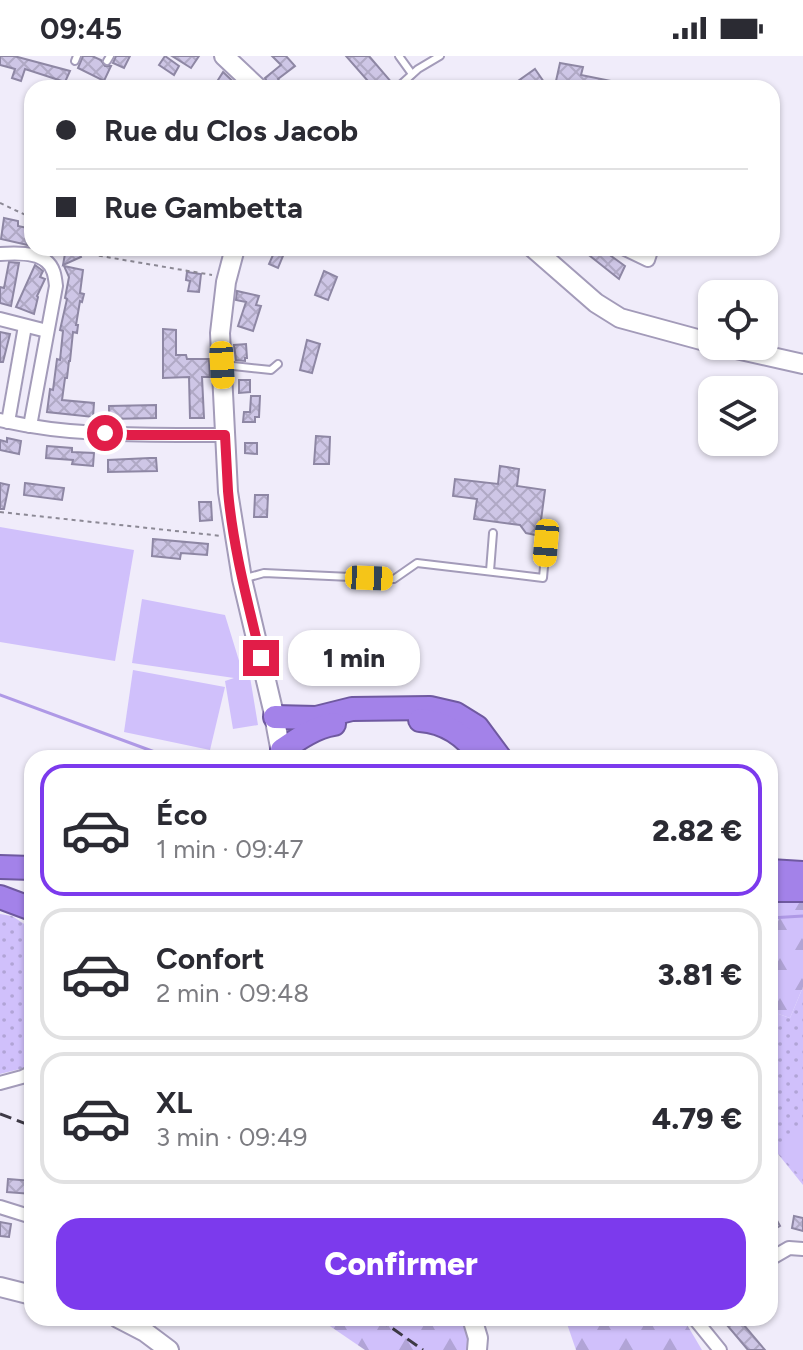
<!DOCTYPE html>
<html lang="fr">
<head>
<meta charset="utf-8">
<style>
  :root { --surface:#fff; --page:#f7f7f7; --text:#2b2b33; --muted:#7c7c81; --line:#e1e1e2; --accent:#7c3aed }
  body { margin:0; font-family:Figtree,sans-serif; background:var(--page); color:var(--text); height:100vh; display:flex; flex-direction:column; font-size:30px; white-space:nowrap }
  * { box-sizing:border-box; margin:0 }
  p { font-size:26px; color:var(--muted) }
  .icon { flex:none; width:44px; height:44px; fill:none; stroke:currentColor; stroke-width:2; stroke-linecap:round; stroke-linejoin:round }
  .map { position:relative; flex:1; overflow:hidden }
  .side { position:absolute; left:24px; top:694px; width:754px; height:576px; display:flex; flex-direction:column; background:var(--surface); border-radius:24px; box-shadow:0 2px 6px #0004 }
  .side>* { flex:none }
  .guide { position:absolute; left:24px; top:24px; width:756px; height:176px; border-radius:24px; box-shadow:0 2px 6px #0004; display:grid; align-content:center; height:176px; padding:0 32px; background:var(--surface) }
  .controls { position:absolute; left:698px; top:224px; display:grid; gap:16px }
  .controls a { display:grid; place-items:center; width:80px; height:80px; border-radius:16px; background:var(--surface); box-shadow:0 2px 6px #0004; font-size:40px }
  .end { position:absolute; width:36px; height:36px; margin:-18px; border:10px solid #e11d48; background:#fff; box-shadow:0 0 0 4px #fff }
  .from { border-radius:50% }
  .bubble { position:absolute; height:56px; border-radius:24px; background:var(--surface); box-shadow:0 2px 6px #0004; font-size:26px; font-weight:800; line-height:56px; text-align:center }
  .car { position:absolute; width:24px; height:48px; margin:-24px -12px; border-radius:10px; box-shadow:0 0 6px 2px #0007; background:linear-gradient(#f5c518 24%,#345 0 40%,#f5c518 0 76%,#345 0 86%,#f5c518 0) }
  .guide b { display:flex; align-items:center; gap:28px; height:76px; font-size:30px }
  .guide b+b { border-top:2px solid var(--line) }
  .guide i { width:20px; height:20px; background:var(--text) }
  ul { padding:14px 0 0; list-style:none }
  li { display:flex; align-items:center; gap:24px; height:132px; margin:0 16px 12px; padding:0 16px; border:4px solid var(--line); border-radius:24px }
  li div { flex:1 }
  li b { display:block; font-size:30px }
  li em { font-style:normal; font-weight:800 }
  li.selected { border-color:var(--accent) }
  li>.icon { width:72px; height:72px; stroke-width:1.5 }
  .button { display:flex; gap:16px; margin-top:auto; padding:16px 32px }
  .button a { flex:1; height:92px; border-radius:24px; background:var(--accent); color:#fff; font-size:32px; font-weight:800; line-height:92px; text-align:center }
  .status { display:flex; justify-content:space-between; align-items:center; height:56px; padding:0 40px; background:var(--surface); direction:ltr }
  .status svg { height:22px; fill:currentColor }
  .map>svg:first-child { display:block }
  .grass { fill:url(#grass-dots) }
  .forest { fill:url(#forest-firs) }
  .pitch { fill:#d0c0fb }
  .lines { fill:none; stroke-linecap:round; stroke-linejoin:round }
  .stream { stroke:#af99e6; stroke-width:3 }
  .building { fill:url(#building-cross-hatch); stroke:#8e87a4; stroke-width:2 }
  .lane-casing { stroke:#a39bb9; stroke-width:10 }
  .street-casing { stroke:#a39bb9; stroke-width:16 }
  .secondary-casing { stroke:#a39bb9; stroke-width:22 }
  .highway-casing { stroke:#6f59a0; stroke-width:26 }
  .path { stroke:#8c8995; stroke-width:2; stroke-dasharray:4 4; stroke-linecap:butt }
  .lane { stroke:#fff; stroke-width:6 }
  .street { stroke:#fff; stroke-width:12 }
  .secondary { stroke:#fff; stroke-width:18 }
  .highway { stroke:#a382e9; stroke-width:22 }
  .rail { stroke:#3e3a46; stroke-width:3; stroke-dasharray:12 6; stroke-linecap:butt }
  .route { stroke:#e11d48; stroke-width:10 }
</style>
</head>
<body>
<div class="status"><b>09:45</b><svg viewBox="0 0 49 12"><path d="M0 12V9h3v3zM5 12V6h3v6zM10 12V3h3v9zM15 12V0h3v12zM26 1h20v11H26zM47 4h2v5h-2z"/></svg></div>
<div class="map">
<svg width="803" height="1294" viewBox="0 0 803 1294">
  <defs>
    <pattern id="grass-dots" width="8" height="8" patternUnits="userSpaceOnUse" patternTransform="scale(2)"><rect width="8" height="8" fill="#d0c0fb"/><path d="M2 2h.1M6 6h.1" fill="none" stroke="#b1a4d6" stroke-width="1.8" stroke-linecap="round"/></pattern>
    <pattern id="forest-firs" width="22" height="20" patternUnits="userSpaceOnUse" patternTransform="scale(2)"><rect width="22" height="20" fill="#d0c0fb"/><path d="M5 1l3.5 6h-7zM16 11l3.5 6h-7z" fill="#b1a4d6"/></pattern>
    <pattern id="building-cross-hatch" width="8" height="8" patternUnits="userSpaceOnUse" patternTransform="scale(2)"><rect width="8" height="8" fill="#cec6e6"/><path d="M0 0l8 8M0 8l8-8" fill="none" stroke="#b0a9c5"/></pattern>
  </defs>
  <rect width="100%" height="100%" fill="#f0ecfa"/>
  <!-- grass -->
  <g class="grass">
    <path d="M0,858L12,860L32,873V1008L24,1012L0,1018Z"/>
    <path d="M803,931V1129L770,1088V955L790,962Z"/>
  </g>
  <!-- forest -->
  <g class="forest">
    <path d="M770,840L803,844V931L790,962L770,955Z"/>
    <path d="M318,1262H465L475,1286L470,1294H365Z"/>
    <path d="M565,1262H683L702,1294H576Z"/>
  </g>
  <!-- pitch -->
  <g class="pitch">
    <path d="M0,471L134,494L115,605L0,586Z"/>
    <path d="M142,543L225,559L244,621H250L258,669L233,673L225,625L234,622L132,607Z"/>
    <path d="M133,614L225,631L210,694L124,676Z"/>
    <path d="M803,1073V1123L778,1097Z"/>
  </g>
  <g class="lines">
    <!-- stream -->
    <g class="stream">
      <path d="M0,639L171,702"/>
      <path d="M770,862L803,860"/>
    </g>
  </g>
  <!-- building -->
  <g class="building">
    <path d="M0,0H14L70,15L65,26L25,13L21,25L12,22L15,13L0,9Z"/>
    <path d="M83,0H92L101,4L105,10H111L104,25L78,12Z"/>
    <path d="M116,0H130L124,12L113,7Z"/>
    <path d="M165,0L179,10L174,19L159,9Z"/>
    <path d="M172,0H199L191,12Z"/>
    <path d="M272,0H286L295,10L278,23L285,32H270L265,22L281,9Z"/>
    <path d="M346,0H369L393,28L388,32H374Z"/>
    <path d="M560,7L583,11L581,19L626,28L625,32H584L556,25Z"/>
    <path d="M535,13L546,29L541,32H523L518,25Z"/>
    <path d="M223,16L240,32H232L227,27L224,32H213Z"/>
    <path d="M4,162L18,165V170L32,173V190L1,183Z"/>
    <path d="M66,192H77L81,201L63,209Z"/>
    <path d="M257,192H277L285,195L278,212L269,208L273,199Z"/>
    <path d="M580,192H600L625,210L619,223Z"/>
    <path d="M9,206L19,207L11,250L0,247V231L4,232Z"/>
    <path d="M35,209L43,215L40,221L45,223L37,240L38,241L34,258L16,251Z"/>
    <path d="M64,210L83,214L80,237L84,238L82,246L80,245L76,269H78L77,277L73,276L70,305H69L67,322H65L62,344L94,347L93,361L47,356L50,333L53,334L57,303L60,304L63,275L60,274L67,243L65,242L69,221Z"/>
    <path d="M324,215L337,221L328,244L315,239Z"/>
    <path d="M187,216L201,218L199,236L188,235L190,225L186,224Z"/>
    <path d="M237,235L259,240L256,249L261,250L253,275L238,270L246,246L236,244Z"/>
    <path d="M163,273L176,274V299H186L187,303H209L210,321H202L204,362H190L189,321L163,322Z"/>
    <path d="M0,276L10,278L3,306H0Z"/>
    <path d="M307,284L320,288L312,317L300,314Z"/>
    <path d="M246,288L247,302H245V305L236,304L234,289Z"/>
    <path d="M239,324H250V336L239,337Z"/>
    <path d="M251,340H260L259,361H255V366H243L244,356H250Z"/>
    <path d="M156,349V362L109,363V350Z"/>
    <path d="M316,380L330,381L329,408H314Z"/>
    <path d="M7,382L21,385L19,398L0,394V384L7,386Z"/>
    <path d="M245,387H257V398L245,397Z"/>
    <path d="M47,390L72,392V396L94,397L93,410L72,408L73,404L46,402Z"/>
    <path d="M150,402H156L157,415L108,416V404Z"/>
    <path d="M500,410L519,413L517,430L545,434L540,472L539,476L535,479L526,477L520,469L474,463L477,443L453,440L455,423L498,428Z"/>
    <path d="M0,427L9,429L4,453H0Z"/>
    <path d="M25,427L64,432L62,444L24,439Z"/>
    <path d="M255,439H268L267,461H254Z"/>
    <path d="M199,446H211L212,464L200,465Z"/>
    <path d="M153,483L208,488L207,499L181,497L180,503L152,500Z"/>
    <path d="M8,1123L32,1125V1138L7,1136Z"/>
    <path d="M770,1152L780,1170L770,1176Z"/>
    <path d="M794,1160L803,1162V1175L792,1172Z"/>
    <path d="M0,1166L11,1168L9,1181L0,1180Z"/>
    <path d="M721,1262H738L765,1294H748Z"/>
  </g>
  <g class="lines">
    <defs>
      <g id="lane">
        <path d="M399,0L412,18"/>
        <path d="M75,5L77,0"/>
        <path d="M107,5L110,0"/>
        <path d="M397,32L418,13L440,0"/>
        <path d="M224,309L271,314L278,308"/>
        <path d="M490,515L493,477"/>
        <path d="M246,522L264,517L394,523L417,507L543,522L546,487"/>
      </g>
      <g id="street">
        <path d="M623,192L648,204L652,192"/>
        <path d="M0,198C13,197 36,196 46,205C54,211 55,221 56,230L30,370"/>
        <path d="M0,263L47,275"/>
        <path d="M0,364C74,381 150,379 225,379"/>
        <path d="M8,366L25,270"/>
        <path d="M0,1027L22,1021L32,1016"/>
        <path d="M0,1151L32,1161"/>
        <path d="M770,1203L789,1192L803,1193"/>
        <path d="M694,1262L720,1294"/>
      </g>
      <g id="secondary">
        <path d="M224,0L258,32"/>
        <path d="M235,192L226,226L220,277L228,436L242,523L273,654L282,702"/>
        <path d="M533,192L596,247L620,262L712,287"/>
        <path d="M723,290L803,308"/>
        <path d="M0,1231L32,1239"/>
        <path d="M118,1262L145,1276L169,1294"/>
        <path d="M472,1262L478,1282L477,1294"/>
      </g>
      <g id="highway">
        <path d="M275,661L316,662L352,653L430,652L456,658L477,671L500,702"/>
        <path d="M420,664C446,666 467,681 481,702"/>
        <path d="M282,694C298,683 315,671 334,668"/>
        <path d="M0,811L32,812"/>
        <path d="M770,815L803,817"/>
        <path d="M770,834H803"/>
        <path d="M0,841L32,853"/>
      </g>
    </defs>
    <!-- lane casing -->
    <use href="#lane" class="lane-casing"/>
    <!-- street casing -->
    <use href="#street" class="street-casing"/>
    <!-- secondary casing -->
    <use href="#secondary" class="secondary-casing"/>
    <!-- highway casing -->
    <use href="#highway" class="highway-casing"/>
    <!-- path -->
    <g class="path">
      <path d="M0,147L32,162"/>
      <path d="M89,192V198L212,219"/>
      <path d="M0,456L222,480"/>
    </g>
    <!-- lane -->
    <use href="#lane" class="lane"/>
    <!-- street -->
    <use href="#street" class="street"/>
    <!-- secondary -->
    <use href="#secondary" class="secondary"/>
    <!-- highway -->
    <use href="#highway" class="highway"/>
    <!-- rail -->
    <g class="rail">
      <path d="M0,1058L32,1070"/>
      <path d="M378,1262L423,1294"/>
    </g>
  </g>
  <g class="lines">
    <!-- route -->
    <path class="route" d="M105,377L129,379H225C226,397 227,416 228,435C233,492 248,547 261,602"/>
  </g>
</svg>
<div class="controls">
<a><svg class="icon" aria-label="locate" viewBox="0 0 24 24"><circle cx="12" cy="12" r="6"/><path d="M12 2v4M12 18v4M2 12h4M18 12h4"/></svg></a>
<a><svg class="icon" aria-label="layers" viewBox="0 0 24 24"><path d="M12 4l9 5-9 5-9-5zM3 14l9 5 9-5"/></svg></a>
</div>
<i class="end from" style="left:105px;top:377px"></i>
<i class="end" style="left:261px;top:602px"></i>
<div class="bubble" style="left:288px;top:574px;width:132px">1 min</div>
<i class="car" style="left:222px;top:309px;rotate:177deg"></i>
<i class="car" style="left:546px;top:487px;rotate:185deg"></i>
<i class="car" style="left:369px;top:522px;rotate:92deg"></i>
<div class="guide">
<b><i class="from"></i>Rue du Clos Jacob</b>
<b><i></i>Rue Gambetta</b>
</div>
<section class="side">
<ul>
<li class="selected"><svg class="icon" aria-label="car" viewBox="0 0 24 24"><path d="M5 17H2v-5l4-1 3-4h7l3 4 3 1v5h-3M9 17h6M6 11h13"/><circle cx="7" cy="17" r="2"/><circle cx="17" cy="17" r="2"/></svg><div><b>Éco</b><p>1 min · 09:47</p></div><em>2.82 €</em></li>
<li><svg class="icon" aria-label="car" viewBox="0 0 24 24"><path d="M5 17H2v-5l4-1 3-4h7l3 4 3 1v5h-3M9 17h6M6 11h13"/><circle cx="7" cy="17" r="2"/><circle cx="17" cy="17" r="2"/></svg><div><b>Confort</b><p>2 min · 09:48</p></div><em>3.81 €</em></li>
<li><svg class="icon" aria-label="car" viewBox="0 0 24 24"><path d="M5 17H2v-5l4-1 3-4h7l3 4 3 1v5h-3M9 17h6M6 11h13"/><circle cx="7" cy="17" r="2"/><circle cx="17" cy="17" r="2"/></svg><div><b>XL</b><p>3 min · 09:49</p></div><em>4.79 €</em></li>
</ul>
<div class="button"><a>Confirmer</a></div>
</section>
</div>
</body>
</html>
